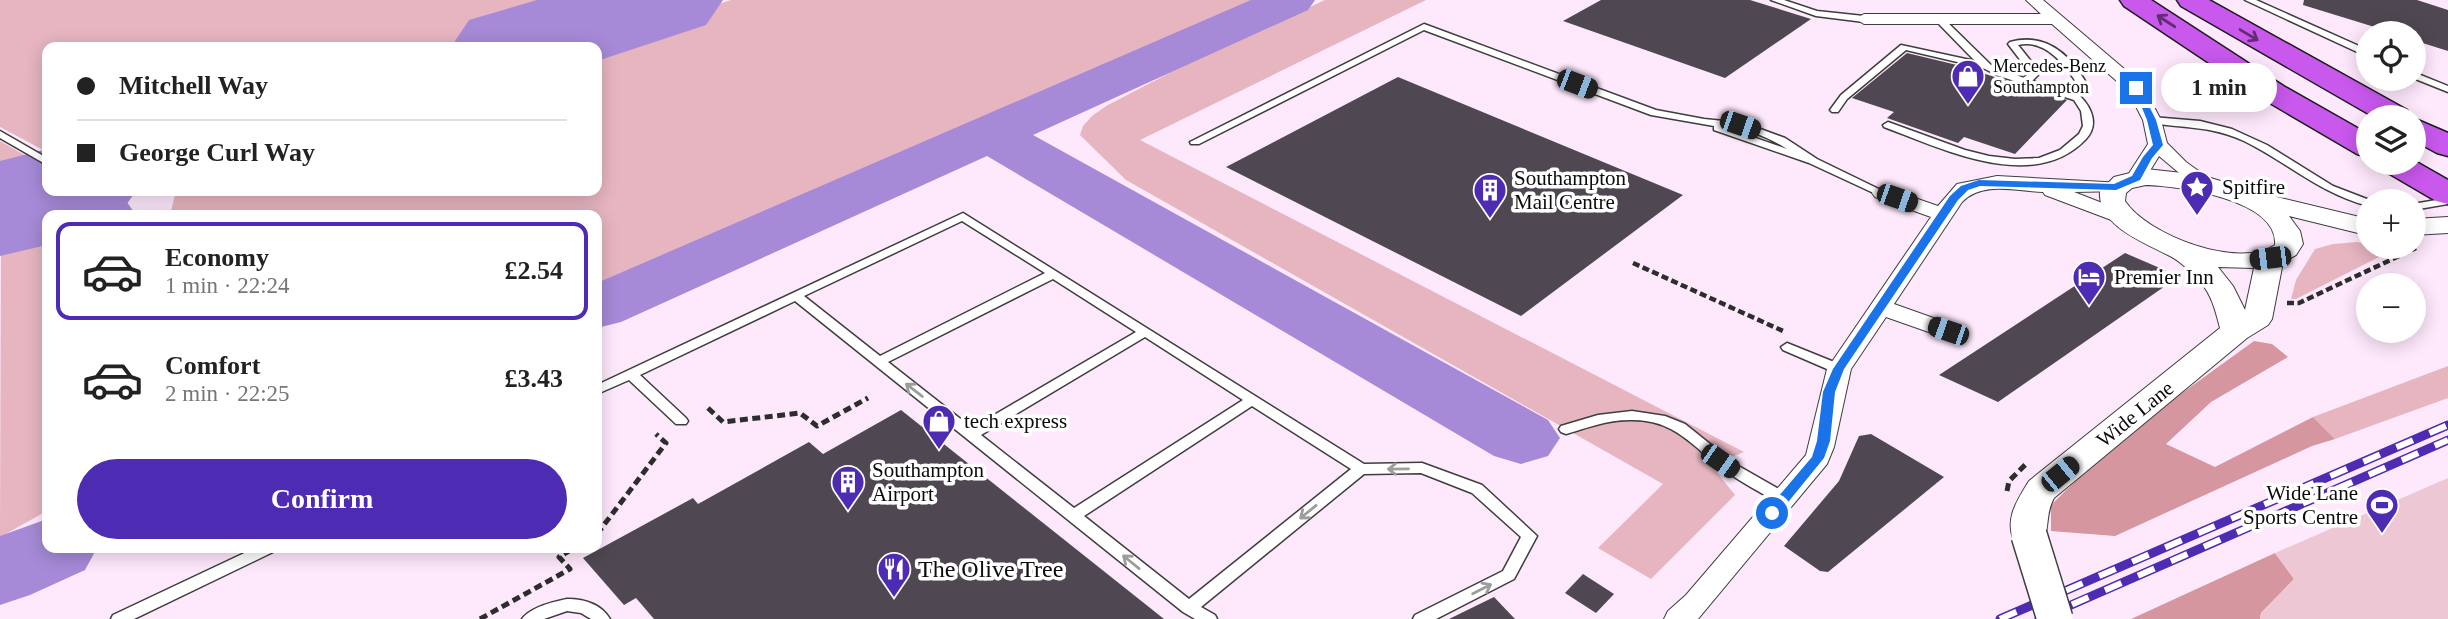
<!DOCTYPE html>
<html lang="en">
<head>
<meta charset="utf-8">
<style>
  :root { --surface:#fff; --page:#f2f2f2; --text:#222; --muted:#767676; --line:#e0e0e0; --accent:#4d2bb2 }
  body { margin:0; font-family:"Times New Roman",serif; background:var(--page); color:var(--text); height:100vh; display:flex; flex-direction:column; font-size:26px; white-space:nowrap }
  * { box-sizing:border-box; margin:0 }
  p { font-size:23px; color:var(--muted) }
  .icon { flex:none; width:38px; height:38px; fill:none; stroke:currentColor; stroke-width:2; stroke-linecap:round; stroke-linejoin:round }
  .map { position:relative; flex:1; overflow:hidden }
  .side { position:absolute; left:42px; top:210px; width:560px; height:343px; display:flex; flex-direction:column; background:var(--surface); border-radius:14px; box-shadow:0 4px 18px #0003 }
  .side>* { flex:none }
  .guide { position:absolute; left:42px; top:42px; width:560px; height:154px; border-radius:14px; box-shadow:0 4px 18px #0003; display:grid; align-content:center; height:154px; padding:0 35px; background:var(--surface) }
  .buttons { position:absolute; left:2356px; top:21px; display:grid; gap:14px }
  .buttons a { display:grid; place-items:center; width:70px; height:70px; border-radius:50%; background:var(--surface); box-shadow:0 4px 18px #0003; font-size:35px }
  .end { position:absolute; width:32px; height:32px; margin:-16px; border:9px solid #1a73e8; background:#fff; box-shadow:0 0 0 4px #fff }
  .from { border-radius:50% }
  .bubble { position:absolute; height:49px; border-radius:24px; background:var(--surface); box-shadow:0 4px 18px #0003; font-size:23px; font-weight:600; line-height:49px; text-align:center }
  .car { position:absolute; width:21px; height:42px; margin:-21px -10px; border-radius:9px; box-shadow:0 0 5px 2px #0007; background:linear-gradient(#222 24%,#8ab4d8 0 40%,#222 0 76%,#8ab4d8 0 86%,#222 0) }
  .guide b { display:flex; align-items:center; gap:24px; height:66px; font-size:26px }
  .guide b+b { border-top:2px solid var(--line) }
  .guide i { width:18px; height:18px; background:var(--text) }
  ul { padding:12px 0 0; list-style:none }
  li { display:flex; align-items:center; gap:21px; height:98px; margin:0 14px 10px; padding:0 21px; border:4px solid transparent; border-radius:14px }
  li div { flex:1 }
  li b { display:block; font-size:26px }
  li em { font-style:normal; font-weight:600 }
  li.selected { border-color:var(--accent) }
  li>.icon { width:63px; height:63px; stroke-width:1.5 }
  .action { display:flex; gap:14px; margin-top:auto; padding:14px 35px }
  .action a { flex:1; height:80px; border-radius:42px; background:var(--accent); color:#fff; font-size:28px; font-weight:600; line-height:80px; text-align:center }
  .map>svg:first-child { display:block }
  .green { fill:#e6b5c0 }
  .forest { fill:#d5969f }
  .pitch { fill:#edc7d4 }
  .lines { fill:none; stroke-linecap:round; stroke-linejoin:round }
  .taxiway { fill:#a68ad7; fill-rule:evenodd }
  .runway { fill:#a68ad7; fill-rule:evenodd }
  .building { fill:#4f4852 }
  .service-casing { stroke:#3e3e3e; stroke-width:3 }
  .minor-casing { stroke:#3e3e3e; stroke-width:2 }
  .tertiary-casing { stroke:#3e3e3e; stroke-width:2 }
  .motorway-casing { stroke:#1c1c1c; stroke-width:3 }
  .path-far1 { stroke:#2d2d2d; stroke-width:4.5; stroke-dasharray:7 3.5; stroke-linecap:butt }
  .path { stroke:#2d2d2d; stroke-width:5; stroke-dasharray:8 4.5; stroke-linecap:butt }
  .service { fill:#fff; fill-rule:evenodd }
  .minor { fill:#fff; fill-rule:evenodd }
  .tertiary { fill:#fff; fill-rule:evenodd }
  .motorway { fill:#c958ed; fill-rule:evenodd }
  .rail-casing { stroke:#4d2bb2; stroke-width:9 }
  .rail { stroke:#fff; stroke-width:6; stroke-dasharray:18; stroke-linecap:butt }
  .tertiary-bridge-casing { stroke:#3e3e3e; stroke-width:38; stroke-linecap:butt }
  .tertiary-bridge { stroke:#fff; stroke-width:35 }
  .oneway { stroke:#602e71 }
  .oneway2 { stroke:#9d9d9d }
  .route { fill:#1a73e8 }
  .labels { text-anchor:middle; dominant-baseline:central; stroke-width:7; stroke-linejoin:round; paint-order:stroke }
  .far-poi-label { font-size:18px; fill:#0b0b0b; stroke:#fff; text-anchor:start }
  .poi-label { font-size:21px; fill:#0b0b0b; stroke:#fff; text-anchor:start }
  .street-label { font-size:21px; fill:#0b0b0b; stroke:#fff }
  .near-poi-label { font-size:24px; fill:#0b0b0b; stroke:#fff; text-anchor:start }
</style>
</head>
<body>
<div class="map">
<svg width="2448" height="619" viewBox="0 0 2448 619">
  <rect width="100%" height="100%" fill="#fee9fc"/>
  <!-- green -->
  <g class="green">
    <path d="M0,0H597L442,47H47V152L0,127Z"/>
    <path d="M731,0H1256L597,286V215H170L176,191H597V47H586Z"/>
    <path d="M1325,0H1426L1140,140L1744,452L1711,465L1735,495L1651,579L1598,548L1663,484L1126,180L1080,135L1083,126L1092,116L1106,106L1181,67Z"/>
    <path d="M0,141L37,162L39,171L0,183Z"/>
    <path d="M1,237L37,244L47,250V511L0,537Z"/>
    <path d="M2357,242L2368,244V247H2374L2387,253L2296,299H2291L2296,280L2315,249L2333,244Z"/>
    <path d="M2448,366V398L2335,439L2313,417Z"/>
  </g>
  <!-- forest -->
  <g class="forest">
    <path d="M2254,341L2272,344L2288,357L2211,402L2166,444L2215,467L2313,417L2335,439L2312,446L2115,536L2051,531V505L2120,438Z"/>
    <path d="M2275,553L2294,579L2261,613L2260,619H2131Z"/>
  </g>
  <!-- pitch -->
  <path class="pitch" d="M2448,478V619H2260L2261,613L2294,579L2275,553Z"/>
  <g class="lines">
    <!-- taxiway -->
    <g class="taxiway">
      <path d="M1251,0H1315L1308,10L1033,135L1548,420L1560,438L1548,456L1521,464L1494,456L987,156L621,322L597,328V283Z"/>
      <path d="M59,191H119L136,215H74Z"/>
      <path d="M47,519V548H97L85,570L30,595L0,605V536Z"/>
    </g>
    <!-- runway -->
    <g class="runway">
      <path d="M537,0H723L706,25L597,61V47H451L469,20Z"/>
      <path d="M47,149V191H136L119,215H47V245L0,256V161Z"/>
    </g>
  </g>
  <!-- building -->
  <g class="building">
    <path d="M1601,0H1750L1811,19L1725,78L1563,21Z"/>
    <path d="M2304,0H2417L2448,10V51L2413,40V33H2394L2303,5Z"/>
    <path d="M1907,53L1957,65L2067,100L2015,154L1964,137L1958,143L1887,118L1894,112L1852,98Z"/>
    <path d="M1398,77L1683,195L1521,316L1226,167Z"/>
    <path d="M2125,253L2169,272L2163,277L2171,282L1998,402L1939,375Z"/>
    <path d="M901,410L1164,619H654L636,598L624,605L583,558L693,498L698,504L809,442L823,454Z"/>
    <path d="M1871,434L1944,477L1828,572L1820,571L1784,546L1839,481L1859,436Z"/>
    <path d="M1583,574L1614,594L1596,613L1565,593Z"/>
    <path d="M1494,597L1515,619H1449Z"/>
  </g>
  <g class="lines">
    <defs>
      <g id="service">
        <path d="M1771,0H1784L1817,11L1864,16L1868,19L1864,22L1816,16Z"/>
        <path d="M2245,0H2256L2368,50V57Z"/>
        <path d="M1940,17L1943,18L1991,65L2024,78L2028,74V70L2008,44L2010,42C2046,32 2071,55 2088,86L2086,88H2080C2067,67 2046,38 2018,45L2038,70V75L2032,81L2080,96C2092,108 2099,125 2086,139C2034,194 1943,149 1884,127L1883,125L1888,122L1965,150L1989,156L2015,159L2039,158L2060,150L2079,134L2083,126L2081,111L2074,100L1999,76L1983,68L1906,50L1847,99L1838,112H1832L1830,110L1841,95L1901,45L1975,61L1937,22L1936,20Z"/>
        <path d="M1424,24L1656,110L1704,119L1744,123L1785,138L1817,159L1887,193L1882,196L1878,195L1809,163L1714,130V126L1651,115L1424,30L1199,144H1191L1190,142ZM1724,127C1745,128 1769,137 1787,149Z"/>
        <path d="M2413,72L2448,86V92L2413,78Z"/>
        <path d="M2152,117L2200,121L2232,129L2267,145L2333,186L2372,201H2368V206C2319,193 2287,162 2244,141C2211,125 2182,129 2148,122L2147,120Z"/>
        <path d="M0,131L47,158V165L0,138Z"/>
        <path d="M2448,198V204L2413,210V204Z"/>
        <path d="M963,213L1364,464L1422,463L1482,485L1537,536L1514,579L1436,619H1413L1415,615L1503,571L1521,537L1472,493L1421,473L1364,474L1201,607L1215,615L1217,619H1195L1183,612L795,301L640,375L686,418L688,421L686,424H676L629,380L597,394V385ZM962,221L1045,273L880,356L804,296ZM1053,279L1136,332L972,428L888,362ZM1145,337L1243,400L1074,508L981,435ZM1252,406L1351,469L1189,599L1084,516Z"/>
        <path d="M1787,343L1844,366L1845,369L1839,373L1834,372L1783,350L1781,347Z"/>
        <path d="M1632,411L1665,416L1685,424L1735,464L1789,495L1791,499L1789,503H1779C1760,492 1740,482 1723,469C1691,445 1674,419 1630,420C1607,420 1587,428 1566,434L1561,432L1559,429L1561,426L1598,415Z"/>
        <path d="M255,548H276L273,552L134,619H111L113,615Z"/>
        <path d="M567,599C584,599 601,604 610,619H591L581,613L567,611L544,619H522C531,607 552,602 567,599Z"/>
      </g>
      <g id="minor">
        <path d="M2026,0H2043L2142,84L2161,120L2167,143L2186,162L2211,180L2214,184L2211,188H2197L2159,156L2143,182H2129L2126,178L2148,144L2143,120L2128,91L2052,24H1864L1856,19L1864,14H2041Z"/>
        <path d="M1997,176L2123,183L2126,187L2123,191L2074,192L2128,213L2131,217L2128,221H2114L2045,195L2043,192C2016,191 1982,181 1962,202L1894,304L1956,326L1960,331L1956,336H1940L1886,317L1851,369L1834,447L1827,464L1698,619H1664L1668,611L1686,595L1806,455L1827,369L1931,217L1875,197L1872,193L1875,189H1889L1938,206L1957,184Z"/>
      </g>
      <g id="tertiary">
        <path d="M2146,169L2201,175L2256,192L2368,219V233L2362,234L2289,216L2300,231L2303,244L2296,255L2283,262L2272,319L2268,325L2247,338L2054,498C2045,514 2050,529 2042,545L2029,548L2016,545C2003,521 2016,502 2029,481L2220,328C2216,313 2212,295 2201,283C2193,273 2179,260 2168,255C2143,242 2097,225 2100,191L2114,177ZM2146,185C2177,186 2279,199 2275,245C2239,270 2147,235 2125,201L2126,193L2132,188ZM2218,267L2254,268L2245,310L2233,286Z"/>
        <path d="M2448,217V233L2413,235V219Z"/>
      </g>
      <g id="motorway">
        <path d="M2120,0H2151L2285,87L2368,134V157L2357,154L2263,99L2124,6Z"/>
        <path d="M2177,0H2209L2407,110L2412,117H2374L2181,6Z"/>
        <path d="M2413,118L2448,133V156L2437,153L2413,140Z"/>
        <path d="M2413,160L2448,180V204L2436,201L2383,170L2379,163H2413Z"/>
      </g>
    </defs>
    <!-- service casing -->
    <use href="#service" class="service-casing"/>
    <!-- minor casing -->
    <use href="#minor" class="minor-casing"/>
    <!-- tertiary casing -->
    <use href="#tertiary" class="tertiary-casing"/>
    <!-- motorway casing -->
    <use href="#motorway" class="motorway-casing"/>
    <!-- path-far1 -->
    <g class="path-far1">
      <path d="M1633,263L1783,331"/>
      <path d="M2287,303H2299L2416,248"/>
    </g>
    <!-- path -->
    <g class="path">
      <path d="M708,408L723,422L800,413L817,426L868,398"/>
      <path d="M2007,491L2009,481L2028,462"/>
      <path d="M597,534L666,443L656,434"/>
      <path d="M480,619L570,569L559,557L574,548"/>
    </g>
    <!-- service -->
    <use href="#service" class="service"/>
    <!-- minor -->
    <use href="#minor" class="minor"/>
    <!-- tertiary -->
    <use href="#tertiary" class="tertiary"/>
    <!-- motorway -->
    <use href="#motorway" class="motorway"/>
    <defs>
      <g id="rail">
        <path d="M2000,619L2448,425"/>
        <path d="M2039,619L2448,440"/>
      </g>
    </defs>
    <!-- rail casing -->
    <use href="#rail" class="rail-casing"/>
    <!-- rail -->
    <use href="#rail" class="rail"/>
    <defs>
      <path id="tertiary-bridge" d="M2029,535L2055,619"/>
    </defs>
    <!-- tertiary-bridge casing -->
    <use href="#tertiary-bridge" class="tertiary-bridge-casing"/>
    <!-- tertiary-bridge -->
    <use href="#tertiary-bridge" class="tertiary-bridge"/>
  </g>
  <!-- one-way arrows -->
  <defs><path id="oneway-shaft" d="M-6 0H5M1.5-3L5.5 0L1.5 3" fill="none" stroke-width="1.6" stroke-linecap="round" stroke-linejoin="round" transform="scale(1.75)"/></defs>
  <g class="oneway">
    <use href="#oneway-shaft" transform="translate(2166 21) rotate(-147)"/>
    <use href="#oneway-shaft" transform="translate(2249 35) rotate(31)"/>
  </g>
  <g class="oneway2">
    <use href="#oneway-shaft" transform="translate(914 390) rotate(-142)"/>
    <use href="#oneway-shaft" transform="translate(1398 469) rotate(179)"/>
    <use href="#oneway-shaft" transform="translate(1308 512) rotate(141)"/>
    <use href="#oneway-shaft" transform="translate(1131 562) rotate(-141)"/>
    <use href="#oneway-shaft" transform="translate(1482 589) rotate(-27)"/>
  </g>
  <!-- route -->
  <path class="route" d="M2133,86L2140,88L2156,120L2163,145L2152,158L2140,180L2116,190L1980,186L1968,190L1958,200L1844,369L1835,392L1830,441L1824,458L1776,517H1767V510L1812,457L1817,441L1823,392L1833,369L1950,196L1961,186L1979,180L2114,184L2132,176L2143,157L2153,145L2147,120Z"/>
  <!-- icons -->
  <defs>
    <symbol id="shop-pin" viewBox="-11 -11 22 30"><path d="M0 17L-7.5 6A9.5 9.5 0 1 1 7.5 6Z" fill="#4d2bb2" stroke="#fff"/><path d="M-5-2.5h2.3a2.7 3.5 0 0 1 5.4 0H5L5.5 6h-11ZM-1.5-2.5h3a1.5 2.3 0 0 0-3 0Z" fill="#fff"/></symbol>
    <symbol id="sight-pin" viewBox="-11 -11 22 30"><path d="M0 17L-7.5 6A9.5 9.5 0 1 1 7.5 6Z" fill="#4d2bb2" stroke="#fff"/><path d="M0-6L1.8-2.2L6-1.7L2.9 1.2L3.7 5.4L0 3.3L-3.7 5.4L-2.9 1.2L-6-1.7L-1.8-2.2Z" fill="#fff"/></symbol>
    <symbol id="building-pin" viewBox="-11 -11 22 30"><path d="M0 17L-7.5 6A9.5 9.5 0 1 1 7.5 6Z" fill="#4d2bb2" stroke="#fff"/><path d="M-4-6H4V6H1V3H-1V6H-4ZM-2.5-4.3h1.7v1.8h-1.7ZM.8-4.3h1.7v1.8H.8ZM-2.5-1h1.7V.8h-1.7ZM.8-1h1.7V.8H.8Z" fill="#fff"/></symbol>
    <symbol id="hotel-pin" viewBox="-11 -11 22 30"><path d="M0 17L-7.5 6A9.5 9.5 0 1 1 7.5 6Z" fill="#4d2bb2" stroke="#fff"/><path d="M-6-4.5h1.5V1H6V5H4.5V3h-9V5H-6ZM-4 0a1.8 1.8 0 1 1 3.6 0ZM.5 0V-2.5h3Q6-2.5 6 0Z" fill="#fff"/></symbol>
    <symbol id="stadium-pin" viewBox="-11 -11 22 30"><path d="M0 17L-7.5 6A9.5 9.5 0 1 1 7.5 6Z" fill="#4d2bb2" stroke="#fff"/><path d="M0-5a6.5 5 0 1 0 0 10a6.5 5 0 1 0 0-10ZM-3.5-1.8h7v3.6h-7Z" fill="#fff"/></symbol>
    <symbol id="restaurant-pin" viewBox="-11 -11 22 30"><path d="M0 17L-7.5 6A9.5 9.5 0 1 1 7.5 6Z" fill="#4d2bb2" stroke="#fff"/><path d="M-5-6h1v4h1v-4h1v4h1v-4h1v5L-1.5 .5V6h-2V.5L-5-1ZM5-6V6H3V1.5H1.5Q1.5-4 5-6Z" fill="#fff"/></symbol>
  </defs>
  <g fill-rule="evenodd">
    <use href="#shop-pin" x="1949" y="57" width="38" height="52"/>
    <use href="#sight-pin" x="2178" y="168" width="38" height="52"/>
    <use href="#building-pin" x="1471" y="171" width="38" height="52"/>
    <use href="#hotel-pin" x="2070" y="258" width="38" height="52"/>
    <use href="#shop-pin" x="920" y="402" width="38" height="52"/>
    <use href="#building-pin" x="829" y="463" width="38" height="52"/>
    <use href="#stadium-pin" x="2363" y="486" width="38" height="52"/>
    <use href="#restaurant-pin" x="875" y="550" width="38" height="52"/>
  </g>
  <g class="labels">
    <!-- far-poi labels -->
    <g class="far-poi-label">
      <text x="1993" y="66">Mercedes-Benz<tspan x="1993" dy="21">Southampton</tspan></text>
    </g>
    <!-- poi labels -->
    <g class="poi-label">
      <text x="1514" y="178">Southampton<tspan x="1514" dy="24">Mail Centre</tspan></text>
      <text x="2222" y="187">Spitfire</text>
      <text x="2114" y="277">Premier Inn</text>
      <text x="964" y="421">tech express</text>
      <text x="872" y="470">Southampton<tspan x="872" dy="24">Airport</tspan></text>
      <text x="2358" y="493" text-anchor="end">Wide Lane<tspan x="2358" dy="24">Sports Centre</tspan></text>
    </g>
    <!-- street labels -->
    <g class="street-label">
      <text transform="translate(2135 414) rotate(-39)">Wide Lane</text>
    </g>
    <!-- near-poi labels -->
    <g class="near-poi-label">
      <text x="918" y="569">The Olive Tree</text>
    </g>
  </g>
</svg>
<div class="buttons">
<a><svg class="icon" aria-label="locate" viewBox="0 0 24 24"><circle cx="12" cy="12" r="6"/><path d="M12 2v4M12 18v4M2 12h4M18 12h4"/></svg></a>
<a><svg class="icon" aria-label="layers" viewBox="0 0 24 24"><path d="M12 4l9 5-9 5-9-5zM3 14l9 5 9-5"/></svg></a>
<a>+</a>
<a>−</a>
</div>
<i class="end from" style="left:1772px;top:513px"></i>
<i class="end" style="left:2136px;top:88px"></i>
<div class="bubble" style="left:2161px;top:63px;width:116px">1 min</div>
<i class="car" style="left:1577px;top:84px;rotate:111deg"></i>
<i class="car" style="left:1740px;top:125px;rotate:109deg"></i>
<i class="car" style="left:1897px;top:198px;rotate:109deg"></i>
<i class="car" style="left:2270px;top:258px;rotate:263deg"></i>
<i class="car" style="left:1948px;top:331px;rotate:289deg"></i>
<i class="car" style="left:1720px;top:461px;rotate:125deg"></i>
<i class="car" style="left:2060px;top:474px;rotate:51deg"></i>
<div class="guide">
<b><i class="from"></i>Mitchell Way</b>
<b><i></i>George Curl Way</b>
</div>
<section class="side">
<ul>
<li class="selected"><svg class="icon" aria-label="car" viewBox="0 0 24 24"><path d="M5 17H2v-5l4-1 3-4h7l3 4 3 1v5h-3M9 17h6M6 11h13"/><circle cx="7" cy="17" r="2"/><circle cx="17" cy="17" r="2"/></svg><div><b>Economy</b><p>1 min · 22:24</p></div><em>£2.54</em></li>
<li><svg class="icon" aria-label="car" viewBox="0 0 24 24"><path d="M5 17H2v-5l4-1 3-4h7l3 4 3 1v5h-3M9 17h6M6 11h13"/><circle cx="7" cy="17" r="2"/><circle cx="17" cy="17" r="2"/></svg><div><b>Comfort</b><p>2 min · 22:25</p></div><em>£3.43</em></li>
</ul>
<div class="action"><a>Confirm</a></div>
</section>
</div>
</body>
</html>
